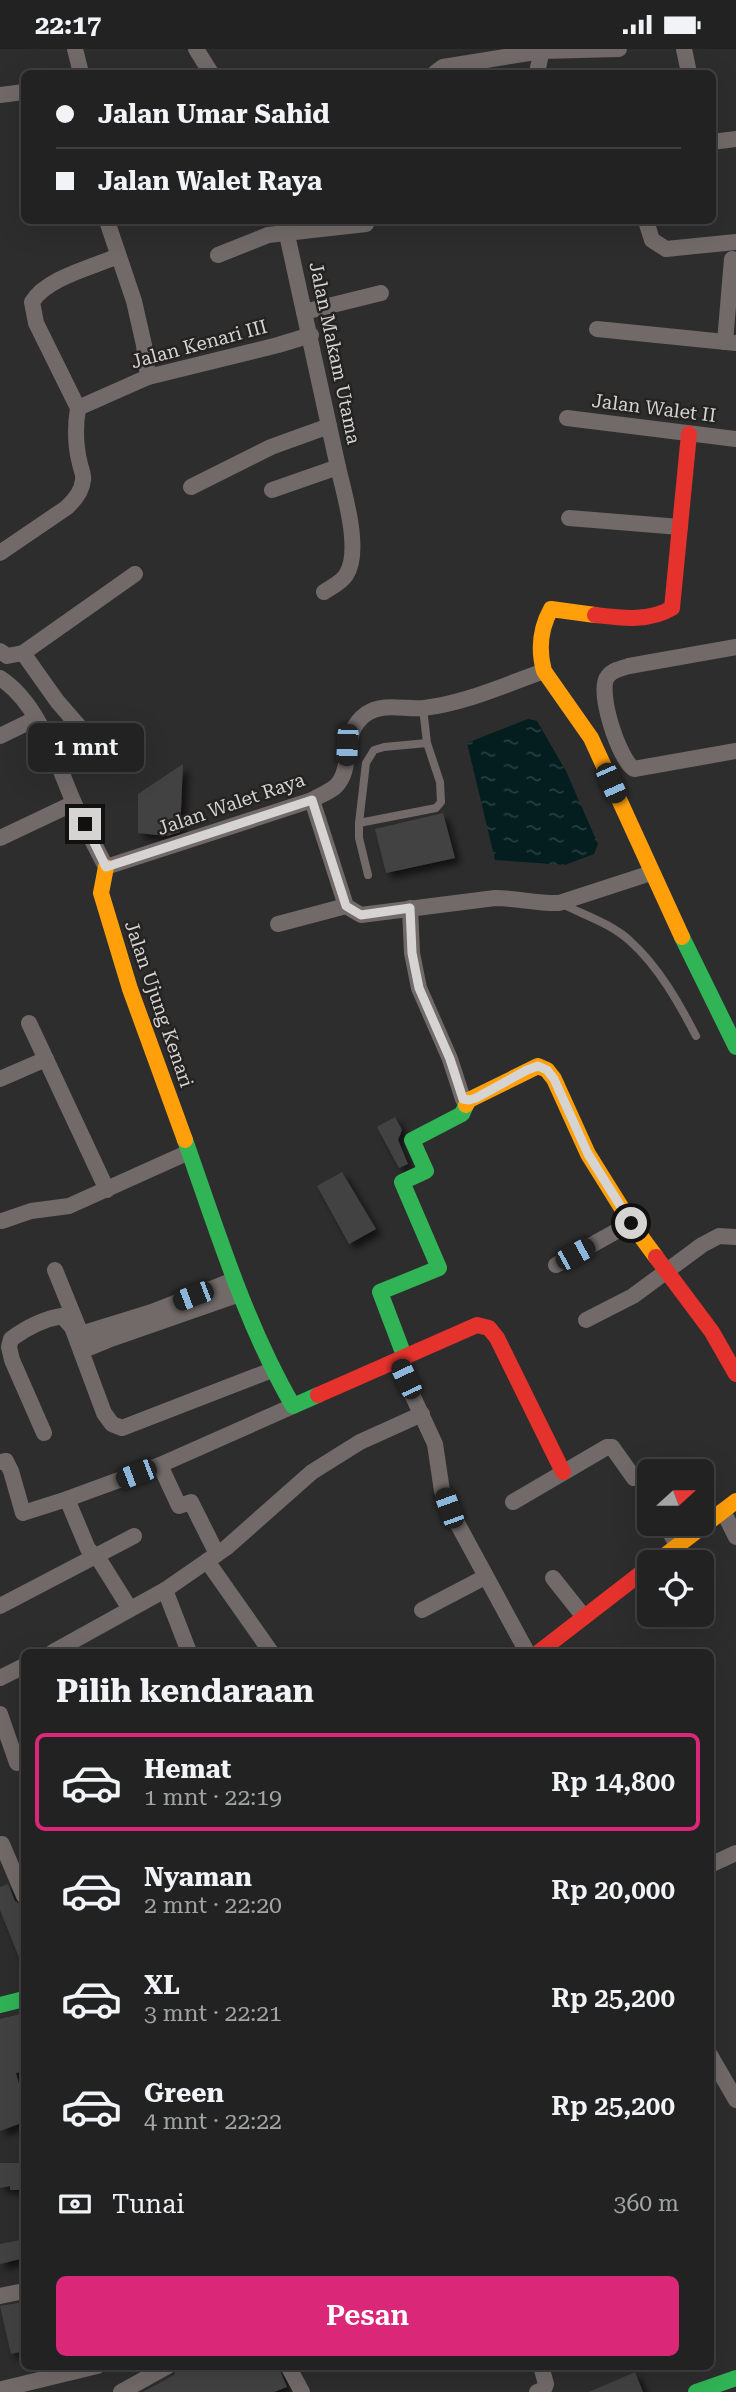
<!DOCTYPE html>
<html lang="id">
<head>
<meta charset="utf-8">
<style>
  :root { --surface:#222; --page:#2a2a2a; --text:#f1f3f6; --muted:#a2a4a5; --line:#3f3f40; --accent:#db2777 }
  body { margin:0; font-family:"Roboto Serif",serif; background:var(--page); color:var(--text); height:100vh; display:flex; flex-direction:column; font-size:26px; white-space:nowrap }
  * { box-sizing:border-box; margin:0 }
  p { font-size:23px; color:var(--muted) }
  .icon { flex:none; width:38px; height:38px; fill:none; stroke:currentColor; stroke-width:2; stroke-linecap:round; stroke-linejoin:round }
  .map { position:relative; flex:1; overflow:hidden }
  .side { position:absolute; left:21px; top:1600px; width:693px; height:721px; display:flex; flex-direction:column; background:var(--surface); border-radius:10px; box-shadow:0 7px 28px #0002,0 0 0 2px var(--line) }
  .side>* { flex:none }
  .guide { position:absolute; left:21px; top:21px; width:695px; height:154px; border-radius:10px; box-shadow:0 7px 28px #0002,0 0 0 2px var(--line); display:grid; align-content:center; height:154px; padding:0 35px; background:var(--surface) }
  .needle { width:46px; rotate:69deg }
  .tools { position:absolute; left:637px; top:1410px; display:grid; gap:14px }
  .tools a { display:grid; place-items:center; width:77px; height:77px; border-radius:10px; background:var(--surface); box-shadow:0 7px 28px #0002,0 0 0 2px var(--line); font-size:35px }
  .end { position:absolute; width:32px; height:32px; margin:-16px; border:9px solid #d5d4d3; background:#111; box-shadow:0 0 0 4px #111 }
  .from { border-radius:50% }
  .bubble { position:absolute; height:49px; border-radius:10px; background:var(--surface); box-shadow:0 7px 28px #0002,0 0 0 2px var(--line); font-size:23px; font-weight:600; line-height:49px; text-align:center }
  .car { position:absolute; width:21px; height:42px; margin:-21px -10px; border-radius:9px; box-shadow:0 0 5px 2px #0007; background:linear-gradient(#222 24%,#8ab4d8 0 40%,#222 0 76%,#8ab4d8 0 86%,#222 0) }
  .guide b { display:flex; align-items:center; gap:24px; height:66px; font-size:26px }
  .guide b+b { border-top:2px solid var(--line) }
  .guide i { width:18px; height:18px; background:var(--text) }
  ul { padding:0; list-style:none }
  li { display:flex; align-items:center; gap:21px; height:98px; margin:0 14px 10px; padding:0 21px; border:4px solid transparent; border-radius:10px }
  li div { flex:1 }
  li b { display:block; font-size:26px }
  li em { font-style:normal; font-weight:600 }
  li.active { border-color:var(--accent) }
  li>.icon { width:63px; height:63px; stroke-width:1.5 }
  h2 { padding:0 35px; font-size:32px; line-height:84px }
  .pay { display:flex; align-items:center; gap:18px; height:77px; padding:0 35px; font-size:26px }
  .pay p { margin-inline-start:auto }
  .action { display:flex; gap:14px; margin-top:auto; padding:14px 35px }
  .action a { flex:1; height:80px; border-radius:10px; background:var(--accent); color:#fff; font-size:28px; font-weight:600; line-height:80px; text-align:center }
  .status { display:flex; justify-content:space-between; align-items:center; height:49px; padding:0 35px; background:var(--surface); direction:ltr }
  .status svg { height:19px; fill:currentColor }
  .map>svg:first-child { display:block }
  .water { fill:url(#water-ripples) }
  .building { fill:#434242; filter:url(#shadow) }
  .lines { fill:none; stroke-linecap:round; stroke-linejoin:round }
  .lane { stroke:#716a69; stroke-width:8 }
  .street { stroke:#716a69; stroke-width:16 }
  .fast { stroke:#30b455; stroke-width:16 }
  .slow { stroke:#ff9f0a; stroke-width:16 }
  .jam { stroke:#e5322d; stroke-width:16 }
  .route { stroke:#d5d4d3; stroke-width:9 }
  .labels { text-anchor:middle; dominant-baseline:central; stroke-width:5; stroke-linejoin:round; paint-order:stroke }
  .street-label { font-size:19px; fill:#d5d4d3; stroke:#252322 }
</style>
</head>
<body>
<div class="status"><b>22:17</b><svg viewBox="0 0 49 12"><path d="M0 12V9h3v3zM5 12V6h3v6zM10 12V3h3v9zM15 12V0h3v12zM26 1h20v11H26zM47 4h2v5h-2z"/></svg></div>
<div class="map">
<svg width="736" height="2343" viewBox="0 0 736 2343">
  <defs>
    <pattern id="water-ripples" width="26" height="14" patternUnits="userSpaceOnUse" patternTransform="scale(1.75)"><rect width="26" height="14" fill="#041e1f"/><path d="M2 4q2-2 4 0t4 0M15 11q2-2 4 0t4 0" fill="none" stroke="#283e3f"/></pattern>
    <filter id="shadow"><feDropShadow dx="5.5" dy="5.5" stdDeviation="3.5" flood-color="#0009"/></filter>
  </defs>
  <rect width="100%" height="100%" fill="#2e2d2d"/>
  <!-- water -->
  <path class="water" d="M528,670L537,672L566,722L598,795L594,805L565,816L495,811L467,694Z"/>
  <!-- building -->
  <g class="building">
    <path d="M183,715L180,783L167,787L138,784V745Z"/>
    <path d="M443,764L455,809L386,824L375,780Z"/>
    <path d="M395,1068L402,1081L398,1091L408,1115L399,1119L377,1078Z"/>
    <path d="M342,1123L376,1180L349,1195L317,1137Z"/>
    <path d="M8,1835L15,1852L24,1857V1921L0,1861V1838Z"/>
    <path d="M24,1964V2022L16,2024L24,2053V2073L0,2082V1970Z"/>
    <path d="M0,2114H24V2141H10V2137L0,2139Z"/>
    <path d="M20,2191L24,2209L0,2215V2195Z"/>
    <path d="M24,2253V2302L11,2305L0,2257Z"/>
    <path d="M178,2317H278L287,2338L274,2343H143L174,2326Z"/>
    <path d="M635,2323L643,2343H589Z"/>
  </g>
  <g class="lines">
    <!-- lane -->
    <g class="lane">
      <path d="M423,659L427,694L440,733L441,753L436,759L359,774L366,714L374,701L384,698L427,694"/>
      <path d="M359,774V789L368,826"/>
      <path d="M562,855C584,866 612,875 630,892C658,917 679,954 696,987"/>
    </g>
    <!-- street -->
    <g class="street">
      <path d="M75,0L81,24"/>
      <path d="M196,0L211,24"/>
      <path d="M684,0L689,24"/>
      <path d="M435,24L443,18L542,2L619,0"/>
      <path d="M537,24L542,0"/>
      <path d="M0,46L24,43"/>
      <path d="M712,93L736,90"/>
      <path d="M107,172L134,252L144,296L148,328"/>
      <path d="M646,172L652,191L666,200L736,193"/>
      <path d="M218,206L268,186L366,175"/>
      <path d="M304,263L381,244"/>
      <path d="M597,280L736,294"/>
      <path d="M725,293L732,210"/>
      <path d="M78,359L36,274L32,253C46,229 93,218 118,207"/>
      <path d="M567,369L736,390"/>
      <path d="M191,438L271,398L329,377"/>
      <path d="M272,441L338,418L284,172"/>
      <path d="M569,469L680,478"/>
      <path d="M0,504L66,459C74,452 82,442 83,431C84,426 81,420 80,415C75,396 75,378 78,359L148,328L278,296L311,286"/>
      <path d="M324,543C331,538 341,534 346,526C362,502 344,444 338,418"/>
      <path d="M736,598L629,617C622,619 613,621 608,627C596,641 619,711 634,720L736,702"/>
      <path d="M0,602L7,607L23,604L135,525"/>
      <path d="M23,604L57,652L96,697"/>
      <path d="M0,629C40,655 56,713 74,754C84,776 95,797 106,818L312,751C319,747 329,743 335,738C355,720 339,684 366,665C384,653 405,661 424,659C465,654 505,636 544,622"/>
      <path d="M0,687L35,670"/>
      <path d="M312,751L346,857L361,866L495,849C517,849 538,855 559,854L651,824"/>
      <path d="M0,789L74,754"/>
      <path d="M410,859L412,904L419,939L450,1010L463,1050L469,1051"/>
      <path d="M278,875L346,857"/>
      <path d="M29,974L107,1141"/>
      <path d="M0,1030L46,1010"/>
      <path d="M2,1172L31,1162L69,1157L189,1103"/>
      <path d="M556,1216L631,1174"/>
      <path d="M55,1221L81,1285L152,1263L234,1231"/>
      <path d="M586,1271L633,1247L702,1196L719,1187L736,1188"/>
      <path d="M81,1302L108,1291L240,1245"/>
      <path d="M397,1313L435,1395L442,1442L449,1459L527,1603"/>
      <path d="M44,1384L12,1311L9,1298L11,1290C26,1279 43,1270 62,1267L72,1278L104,1364L112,1375L122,1379L272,1321"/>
      <path d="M0,1413L6,1412L11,1422L23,1464L67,1450L88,1500L100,1512L130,1560"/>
      <path d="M160,1416L179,1457L191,1453L217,1505"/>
      <path d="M67,1450L160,1416L293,1357"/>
      <path d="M513,1453L607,1398H612L634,1429L643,1428L649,1440"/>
      <path d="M723,1462L736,1488"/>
      <path d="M666,1475L677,1497"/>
      <path d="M207,1512L271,1603"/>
      <path d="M553,1529L584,1568"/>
      <path d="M165,1541L189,1603"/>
      <path d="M0,1557L134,1487"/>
      <path d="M422,1561L485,1528"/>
      <path d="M53,1603L165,1541L207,1512L226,1499L312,1423L360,1393L422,1365"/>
      <path d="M0,1629L24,1617"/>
      <path d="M0,1665L17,1714"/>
      <path d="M2,1795L24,1847"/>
      <path d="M710,1816L736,1804"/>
      <path d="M710,2006L736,2051"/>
      <path d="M0,2247L24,2242"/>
      <path d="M288,2317L302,2343"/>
      <path d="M2,2340L97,2317"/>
      <path d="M121,2343L168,2317"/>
      <path d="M537,2343L544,2340L546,2335L541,2317"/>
    </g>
    <!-- fast -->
    <g class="fast">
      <path d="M682,888L736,998"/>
      <path d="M185,1091C217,1181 245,1274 293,1357L318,1346"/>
      <path d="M405,1309L380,1243L439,1219L402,1133L426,1122L412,1091L462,1065L466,1056"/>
      <path d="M0,1956L24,1950"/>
      <path d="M696,2343L736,2329"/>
    </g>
    <!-- slow -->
    <g class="slow">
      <path d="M595,566L551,560C540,580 538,600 544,622L591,689L682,888"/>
      <path d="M106,818L101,844L130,940L185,1091"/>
      <path d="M466,1056L469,1051L538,1017L547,1021L554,1030L588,1105L631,1174L656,1208"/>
      <path d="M655,1514L736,1452"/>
    </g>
    <!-- jam -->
    <g class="jam">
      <path d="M595,566C621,569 649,573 672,559L689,385"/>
      <path d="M656,1208L712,1283L736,1325"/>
      <path d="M318,1346L477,1276L489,1279L497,1289L563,1423"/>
      <path d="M539,1603L649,1518"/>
    </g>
  </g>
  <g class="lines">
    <!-- route -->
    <path class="route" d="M85,775L106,818L312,751L346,857L361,866L410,859L412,904L419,939L450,1010L463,1050L469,1051L476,1049L527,1021L538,1017L547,1021L554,1030L588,1105L631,1174"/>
  </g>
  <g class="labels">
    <!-- street labels -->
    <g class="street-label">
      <text transform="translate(199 295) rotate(-15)">Jalan Kenari III</text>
      <text transform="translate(335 304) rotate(78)">Jalan Makam Utama</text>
      <text transform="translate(654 359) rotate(7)">Jalan Walet II</text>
      <text transform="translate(231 755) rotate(-19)">Jalan Walet Raya</text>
      <text transform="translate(159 955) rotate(71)">Jalan Ujung Kenari</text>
    </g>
  </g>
</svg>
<div class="tools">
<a><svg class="needle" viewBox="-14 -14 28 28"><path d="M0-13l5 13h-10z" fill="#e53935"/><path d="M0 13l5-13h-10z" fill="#a2a4a5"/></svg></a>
<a><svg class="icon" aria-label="locate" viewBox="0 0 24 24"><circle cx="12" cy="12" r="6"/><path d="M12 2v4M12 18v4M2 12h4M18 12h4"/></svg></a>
</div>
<i class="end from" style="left:631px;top:1174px"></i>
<i class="end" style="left:85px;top:775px"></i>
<div class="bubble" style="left:28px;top:674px;width:116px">1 mnt</div>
<i class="car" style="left:347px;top:696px;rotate:183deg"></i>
<i class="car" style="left:611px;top:734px;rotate:156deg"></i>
<i class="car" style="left:575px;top:1205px;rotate:61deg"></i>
<i class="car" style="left:193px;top:1247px;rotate:249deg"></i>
<i class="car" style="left:406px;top:1330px;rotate:335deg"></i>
<i class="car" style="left:136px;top:1425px;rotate:249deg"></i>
<i class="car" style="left:449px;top:1459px;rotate:340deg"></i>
<div class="guide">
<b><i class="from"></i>Jalan Umar Sahid</b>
<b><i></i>Jalan Walet Raya</b>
</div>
<section class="side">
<h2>Pilih kendaraan</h2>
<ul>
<li class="active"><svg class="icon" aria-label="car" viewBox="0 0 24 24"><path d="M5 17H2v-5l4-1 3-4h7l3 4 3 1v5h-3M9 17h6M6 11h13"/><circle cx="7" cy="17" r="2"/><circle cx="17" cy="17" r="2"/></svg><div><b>Hemat</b><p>1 mnt · 22:19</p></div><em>Rp 14,800</em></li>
<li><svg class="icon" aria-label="car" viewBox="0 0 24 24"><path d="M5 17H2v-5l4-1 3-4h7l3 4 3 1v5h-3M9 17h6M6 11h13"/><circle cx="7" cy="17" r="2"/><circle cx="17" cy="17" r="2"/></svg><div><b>Nyaman</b><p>2 mnt · 22:20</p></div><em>Rp 20,000</em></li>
<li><svg class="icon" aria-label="car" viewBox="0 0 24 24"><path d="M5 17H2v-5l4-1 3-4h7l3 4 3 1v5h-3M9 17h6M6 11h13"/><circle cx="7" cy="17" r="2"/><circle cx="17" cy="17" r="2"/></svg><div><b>XL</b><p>3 mnt · 22:21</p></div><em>Rp 25,200</em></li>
<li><svg class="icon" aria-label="car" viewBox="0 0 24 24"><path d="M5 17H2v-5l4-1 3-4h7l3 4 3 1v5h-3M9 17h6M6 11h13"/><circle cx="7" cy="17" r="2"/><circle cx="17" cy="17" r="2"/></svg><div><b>Green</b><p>4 mnt · 22:22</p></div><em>Rp 25,200</em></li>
</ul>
<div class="pay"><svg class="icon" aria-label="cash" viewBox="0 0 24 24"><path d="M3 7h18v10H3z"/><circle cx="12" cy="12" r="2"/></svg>Tunai<p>360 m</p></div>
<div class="action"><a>Pesan</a></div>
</section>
</div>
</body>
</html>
